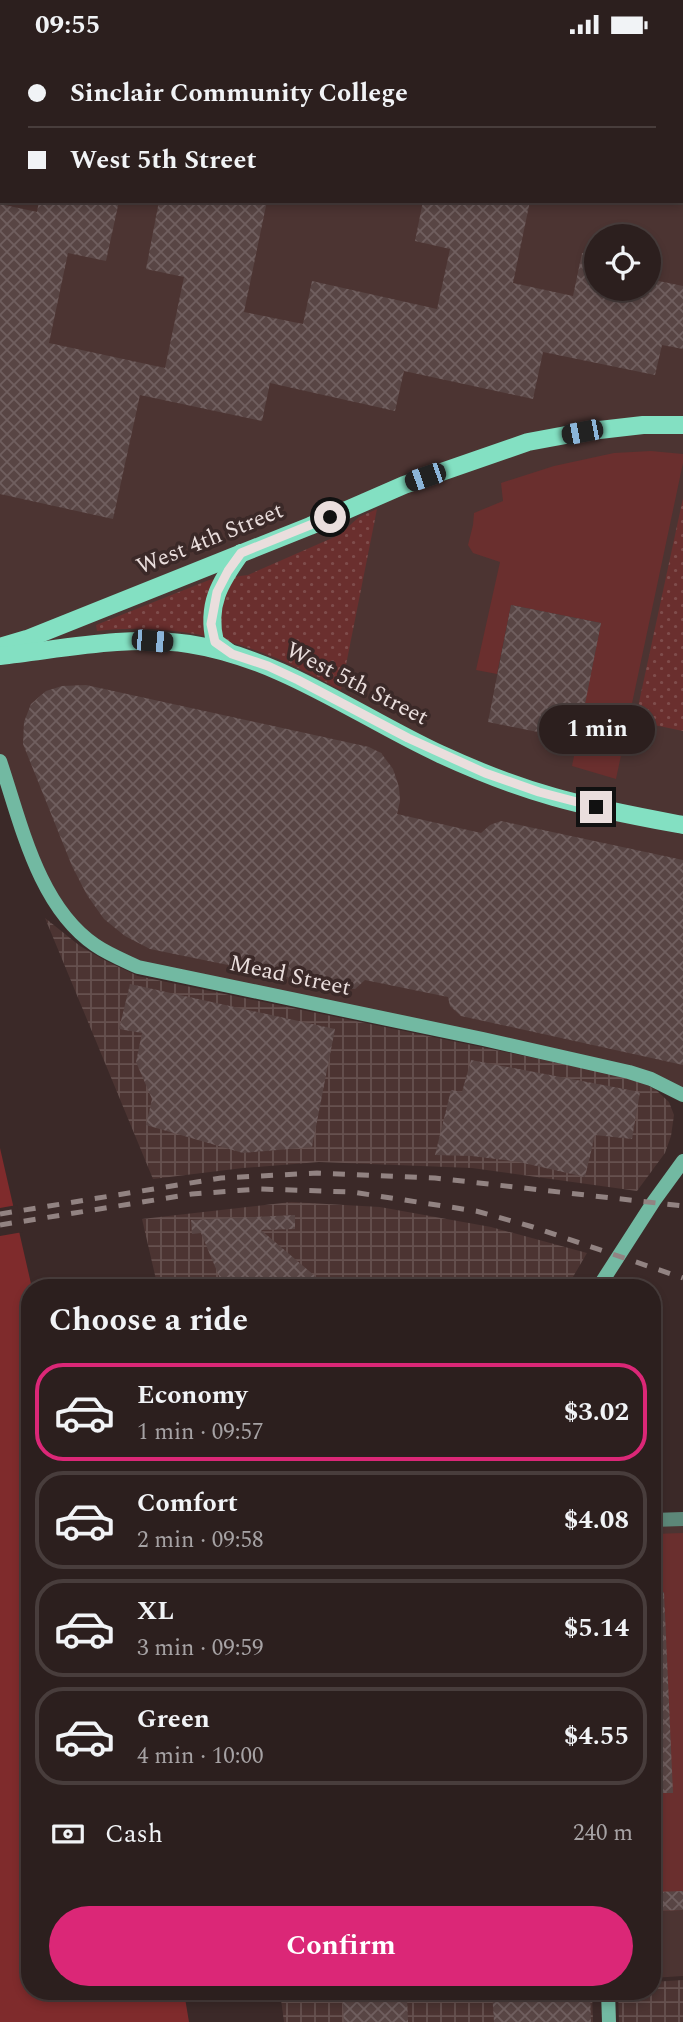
<!DOCTYPE html>
<html lang="en">
<head>
<meta charset="utf-8">
<style>
  :root { --surface:#2c1f1e; --page:#382c2b; --text:#f1f3f6; --muted:#a6a2a4; --line:#483d3c; --accent:#db2777 }
  body { margin:0; font-family:Spectral,serif; background:var(--page); color:var(--text); height:100vh; display:flex; flex-direction:column; font-size:26px; white-space:nowrap }
  * { box-sizing:border-box; margin:0 }
  p { font-size:23px; color:var(--muted) }
  .icon { flex:none; width:38px; height:38px; fill:none; stroke:currentColor; stroke-width:2; stroke-linecap:round; stroke-linejoin:round }
  .map { position:relative; flex:1; overflow:hidden }
  .drawer { position:absolute; left:21px; top:1230px; width:640px; height:721px; display:flex; flex-direction:column; background:var(--surface); border-radius:28px; box-shadow:0 4px 10px #0003,0 0 0 2px var(--line) }
  .drawer>* { flex:none }
  .hud { position:absolute; left:0px; top:0px; width:684px; height:154px; box-shadow:0 4px 10px #0003,0 0 0 2px var(--line); display:grid; align-content:center; height:154px; padding:0 28px; background:var(--surface) }
  .fabs { position:absolute; left:584px; top:175px; display:grid; gap:14px }
  .fabs a { display:grid; place-items:center; width:77px; height:77px; border-radius:50%; background:var(--surface); box-shadow:0 4px 10px #0003,0 0 0 2px var(--line); font-size:35px }
  .end { position:absolute; width:32px; height:32px; margin:-16px; border:9px solid #eadedd; background:#111; box-shadow:0 0 0 4px #111 }
  .from { border-radius:50% }
  .bubble { position:absolute; height:49px; border-radius:24px; background:var(--surface); box-shadow:0 4px 10px #0003,0 0 0 2px var(--line); font-size:23px; font-weight:700; line-height:49px; text-align:center }
  .car { position:absolute; width:21px; height:42px; margin:-21px -10px; border-radius:9px; box-shadow:0 0 5px 2px #0007; background:linear-gradient(#222 24%,#8ab4d8 0 40%,#222 0 76%,#8ab4d8 0 86%,#222 0) }
  .hud b { display:flex; align-items:center; gap:24px; height:66px; font-size:26px }
  .hud b+b { border-top:2px solid var(--line) }
  .hud i { width:18px; height:18px; background:var(--text) }
  ul { padding:0; list-style:none }
  li { display:flex; align-items:center; gap:21px; height:98px; margin:0 14px 10px; padding:0 14px; border:4px solid var(--line); border-radius:28px }
  li div { flex:1 }
  li b { display:block; font-size:26px }
  li em { font-style:normal; font-weight:700 }
  li.current { border-color:var(--accent) }
  li>.icon { width:63px; height:63px; stroke-width:1.5 }
  h2 { padding:0 28px; font-size:32px; line-height:84px }
  .pay { display:flex; align-items:center; gap:18px; height:77px; padding:0 28px; font-size:26px }
  .pay p { margin-inline-start:auto }
  .button { display:flex; gap:14px; margin-top:auto; padding:14px 28px }
  .button a { flex:1; height:80px; border-radius:42px; background:var(--accent); color:#fff; font-size:28px; font-weight:700; line-height:80px; text-align:center }
  .status { display:flex; justify-content:space-between; align-items:center; height:49px; padding:0 35px; background:var(--surface); direction:ltr }
  .status svg { height:19px; fill:currentColor }
  .map>svg:first-child { display:block }
  .built { fill:#4c3432; fill-rule:evenodd }
  .industrial { fill:url(#industrial-grid) }
  .green { fill:#6a2f2e }
  .park { fill:url(#park-dots) }
  .water { fill:#7f2b2c }
  .pier { fill:#3b2928 }
  .building { fill:url(#building-cross-hatch) }
  .lines { fill:none; stroke-linecap:round; stroke-linejoin:round }
  .street { stroke:#5c8778; stroke-width:14 }
  .secondary { stroke:#72b9a2; stroke-width:14 }
  .primary { stroke:#83e0c2; stroke-width:18 }
  .rail { stroke:#928382; stroke-width:5; stroke-dasharray:12 12; stroke-linecap:butt }
  .route { stroke:#eadedd; stroke-width:9 }
  .labels { text-anchor:middle; dominant-baseline:central; stroke-width:7; stroke-linejoin:round; paint-order:stroke }
  .street-label { font-size:23px; fill:#eadedd; stroke:#3b2928 }
</style>
</head>
<body>
<div class="status"><b>09:55</b><svg viewBox="0 0 49 12"><path d="M0 12V9h3v3zM5 12V6h3v6zM10 12V3h3v9zM15 12V0h3v12zM26 1h20v11H26zM47 4h2v5h-2z"/></svg></div>
<div class="map">
<svg width="683" height="1973" viewBox="0 0 683 1973">
  <defs>
    <pattern id="industrial-grid" width="8" height="8" patternUnits="userSpaceOnUse" patternTransform="scale(1.75)"><rect width="8" height="8" fill="#4c3432"/><path d="M0 4h8M4 0v8" fill="none" stroke="#66514f"/></pattern>
    <pattern id="park-dots" width="8" height="8" patternUnits="userSpaceOnUse" patternTransform="scale(1.75)"><rect width="8" height="8" fill="#6a2f2e"/><path d="M2 2h.1M6 6h.1" fill="none" stroke="#7f4d4c" stroke-width="1.8" stroke-linecap="round"/></pattern>
    <pattern id="building-cross-hatch" width="8" height="8" patternUnits="userSpaceOnUse" patternTransform="scale(1.75)"><rect width="8" height="8" fill="#584544"/><path d="M0 0l8 8M0 8l8-8" fill="none" stroke="#705f5f"/></pattern>
  </defs>
  <rect width="100%" height="100%" fill="#3b2928"/>
  <!-- built -->
  <g class="built">
    <path d="M0,0H683V1046L651,1030L138,918L62,864L0,712ZM2,2H682V152H2ZM597,187H649V240H597Z"/>
    <path d="M683,1470V1927L653,1929V1471Z"/>
  </g>
  <!-- industrial -->
  <g class="industrial">
    <path d="M45,869L80,897L106,912L138,927L631,1029L655,1040L669,1053L674,1066L671,1087L665,1104L637,1142L472,1119L319,1113L243,1119L153,1130Z"/>
    <path d="M291,1153L380,1158L491,1178L587,1204L570,1233L569,1239H158L142,1170Z"/>
    <path d="M683,1931V1973H619L618,1943L653,1942V1933Z"/>
    <path d="M280,1943H592L593,1973H284Z"/>
  </g>
  <!-- green -->
  <g class="green">
    <path d="M651,402L683,405V414L616,730L572,717L601,574L511,556L497,625L476,621L500,513L473,504L468,496L473,476L474,464L503,452L501,434L554,417L614,404Z"/>
    <path d="M683,1484V1861L653,1862V1485Z"/>
  </g>
  <!-- park -->
  <g class="park">
    <path d="M683,449V682L635,672Z"/>
    <path d="M377,460L341,641C317,629 293,615 268,606C213,584 156,575 97,582L96,576L209,531L248,526L339,486L359,468Z"/>
  </g>
  <!-- water -->
  <path class="water" d="M0,1099L32,1239H30V1942L184,1943L189,1973H0Z"/>
  <!-- pier -->
  <path class="pier" d="M17,1156L23,1183L0,1187V1159Z"/>
  <!-- building -->
  <g class="building">
    <path d="M39,152H119L106,212L68,204L49,294L165,319L184,228L146,220L159,152H267L244,263L303,275L312,232L437,260L450,200L415,192L423,152H530L513,234L573,247L582,204L597,207V240H649V230L683,237V300L662,296L655,326L543,303L533,350L404,322L395,362L270,334L262,372L140,346L113,470L0,445V155L37,163Z"/>
    <path d="M511,556L601,574L575,706L545,700L548,685L488,673Z"/>
    <path d="M86,636L369,698L381,704L393,720L399,738L400,752L397,765L481,784L490,776L501,772L683,811V1016L461,967L450,957L448,948L365,931L355,940L340,939L150,900L125,887L104,870L87,846L72,817L23,695L24,673L31,655L46,642L62,637Z"/>
    <path d="M130,935L335,980L312,1098L243,1104L146,1076L152,1050L136,1013L142,984L119,980Z"/>
    <path d="M471,1011L640,1043L632,1090L595,1086L585,1128L519,1113L472,1107L435,1106L451,1041L462,1043Z"/>
    <path d="M295,1166V1180L261,1181L329,1239H224L201,1184L192,1185L191,1171Z"/>
    <path d="M653,1543H664L673,1744H659V1736H653Z"/>
    <path d="M683,1842V1861L653,1862V1843Z"/>
    <path d="M342,1942H389V1948L407,1947L408,1973H344Z"/>
    <path d="M492,1942H590L591,1973H494Z"/>
  </g>
  <g class="lines">
    <!-- street -->
    <path class="street" d="M653,1471L683,1470"/>
    <!-- secondary -->
    <g class="secondary">
      <path d="M0,712C21,774 38,857 95,896C108,905 123,911 138,918L483,990L629,1023L651,1030L683,1046"/>
      <path d="M598,1239L654,1152L683,1112"/>
      <path d="M608,1942L609,1973"/>
    </g>
    <!-- primary -->
    <g class="primary">
      <path d="M0,598L27,590L310,477L404,436L528,393L582,383L643,376H683"/>
      <path d="M230,604L215,593C206,556 220,533 241,504"/>
      <path d="M0,607C63,600 126,586 189,595C281,609 358,667 440,705C477,722 515,737 554,748C596,760 640,768 683,776"/>
    </g>
    <!-- rail -->
    <g class="rail">
      <path d="M0,1165L221,1129L317,1124L435,1129L683,1157"/>
      <path d="M0,1176L192,1145L259,1140L352,1143L476,1162L533,1178L683,1229"/>
    </g>
  </g>
  <g class="lines">
    <!-- route -->
    <path class="route" d="M330,468L241,504L228,522L217,543L211,575L215,593L232,605L268,617L298,631L408,689L485,724L539,743L596,758"/>
  </g>
  <g class="labels">
    <!-- street labels -->
    <g class="street-label">
      <text transform="translate(210 490) rotate(-22)">West 4th Street</text>
      <text transform="translate(357 635) rotate(27)">West 5th Street</text>
      <text transform="translate(290 927) rotate(12)">Mead Street</text>
    </g>
  </g>
</svg>
<div class="fabs">
<a><svg class="icon" aria-label="locate" viewBox="0 0 24 24"><circle cx="12" cy="12" r="6"/><path d="M12 2v4M12 18v4M2 12h4M18 12h4"/></svg></a>
</div>
<i class="end from" style="left:330px;top:468px"></i>
<i class="end" style="left:596px;top:758px"></i>
<div class="bubble" style="left:539px;top:656px;width:116px">1 min</div>
<i class="car" style="left:582px;top:383px;rotate:259deg"></i>
<i class="car" style="left:425px;top:428px;rotate:251deg"></i>
<i class="car" style="left:152px;top:592px;rotate:95deg"></i>
<div class="hud">
<b><i class="from"></i>Sinclair Community College</b>
<b><i></i>West 5th Street</b>
</div>
<section class="drawer">
<h2>Choose a ride</h2>
<ul>
<li class="current"><svg class="icon" aria-label="car" viewBox="0 0 24 24"><path d="M5 17H2v-5l4-1 3-4h7l3 4 3 1v5h-3M9 17h6M6 11h13"/><circle cx="7" cy="17" r="2"/><circle cx="17" cy="17" r="2"/></svg><div><b>Economy</b><p>1 min · 09:57</p></div><em>$3.02</em></li>
<li><svg class="icon" aria-label="car" viewBox="0 0 24 24"><path d="M5 17H2v-5l4-1 3-4h7l3 4 3 1v5h-3M9 17h6M6 11h13"/><circle cx="7" cy="17" r="2"/><circle cx="17" cy="17" r="2"/></svg><div><b>Comfort</b><p>2 min · 09:58</p></div><em>$4.08</em></li>
<li><svg class="icon" aria-label="car" viewBox="0 0 24 24"><path d="M5 17H2v-5l4-1 3-4h7l3 4 3 1v5h-3M9 17h6M6 11h13"/><circle cx="7" cy="17" r="2"/><circle cx="17" cy="17" r="2"/></svg><div><b>XL</b><p>3 min · 09:59</p></div><em>$5.14</em></li>
<li><svg class="icon" aria-label="car" viewBox="0 0 24 24"><path d="M5 17H2v-5l4-1 3-4h7l3 4 3 1v5h-3M9 17h6M6 11h13"/><circle cx="7" cy="17" r="2"/><circle cx="17" cy="17" r="2"/></svg><div><b>Green</b><p>4 min · 10:00</p></div><em>$4.55</em></li>
</ul>
<div class="pay"><svg class="icon" aria-label="cash" viewBox="0 0 24 24"><path d="M3 7h18v10H3z"/><circle cx="12" cy="12" r="2"/></svg>Cash<p>240 m</p></div>
<div class="button"><a>Confirm</a></div>
</section>
</div>
</body>
</html>
